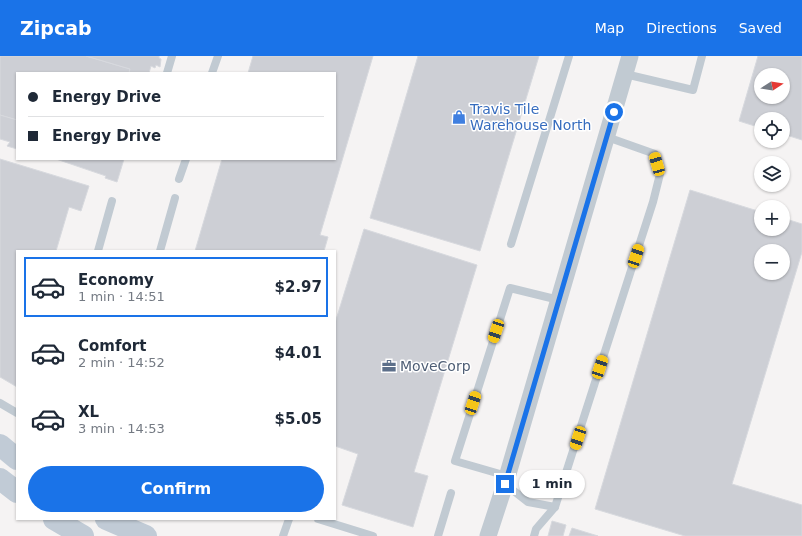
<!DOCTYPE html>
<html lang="en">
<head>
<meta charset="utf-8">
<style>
  :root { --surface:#fff; --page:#f6f6f7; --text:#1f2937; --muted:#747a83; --line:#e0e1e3; --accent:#1a73e8 }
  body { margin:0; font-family:"DejaVu Sans",sans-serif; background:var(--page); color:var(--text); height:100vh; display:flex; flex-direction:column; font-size:15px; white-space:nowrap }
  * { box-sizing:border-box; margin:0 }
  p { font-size:13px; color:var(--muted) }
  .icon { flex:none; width:22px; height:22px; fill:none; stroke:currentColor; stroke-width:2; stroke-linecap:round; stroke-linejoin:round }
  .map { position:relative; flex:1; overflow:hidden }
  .details { position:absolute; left:16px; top:194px; width:320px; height:270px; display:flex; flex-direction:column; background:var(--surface); border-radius:0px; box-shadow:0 1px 3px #0004 }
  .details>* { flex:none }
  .banner { position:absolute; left:16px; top:16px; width:320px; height:88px; border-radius:0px; box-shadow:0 1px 3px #0004; display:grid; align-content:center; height:88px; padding:0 12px; background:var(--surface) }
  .needle { width:26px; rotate:78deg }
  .controls { position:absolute; left:754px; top:12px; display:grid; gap:8px }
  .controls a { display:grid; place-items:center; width:36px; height:36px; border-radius:50%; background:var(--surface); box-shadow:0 1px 3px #0004; font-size:20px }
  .end { position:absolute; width:18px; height:18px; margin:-9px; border:5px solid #1a73e8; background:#fff; box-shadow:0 0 0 2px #fff }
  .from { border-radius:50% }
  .bubble { position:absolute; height:28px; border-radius:14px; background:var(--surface); box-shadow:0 1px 3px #0004; font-size:13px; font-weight:800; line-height:28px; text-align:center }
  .car { position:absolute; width:12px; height:24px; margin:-12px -6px; border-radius:5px; box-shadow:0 0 3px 1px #0007; background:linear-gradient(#f5c518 24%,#345 0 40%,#f5c518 0 76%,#345 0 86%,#f5c518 0) }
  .banner b { display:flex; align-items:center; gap:14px; height:38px; font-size:15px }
  .banner b+b { border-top:1px solid var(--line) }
  .banner i { width:10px; height:10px; background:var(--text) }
  ul { padding:7px 0 0; list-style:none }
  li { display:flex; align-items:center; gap:12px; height:60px; margin:0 8px 6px; padding:0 4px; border:2px solid transparent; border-radius:0px }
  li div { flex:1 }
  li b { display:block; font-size:15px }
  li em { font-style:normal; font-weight:800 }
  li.selected { border-color:var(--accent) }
  li>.icon { width:36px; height:36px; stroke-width:1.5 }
  .action { display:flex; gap:8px; margin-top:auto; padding:8px 12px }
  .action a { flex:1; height:46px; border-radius:24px; background:var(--accent); color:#fff; font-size:16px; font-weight:800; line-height:46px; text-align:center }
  header { display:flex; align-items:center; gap:24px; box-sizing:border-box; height:56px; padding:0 20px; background:var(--accent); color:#fff }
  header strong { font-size:19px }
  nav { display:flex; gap:22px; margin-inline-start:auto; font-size:14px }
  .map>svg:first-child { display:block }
  .building { fill:#cdcfd5; stroke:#d7d9de; fill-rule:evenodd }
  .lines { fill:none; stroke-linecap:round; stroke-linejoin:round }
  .lane { stroke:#c1cad2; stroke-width:8 }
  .street { stroke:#c1cad2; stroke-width:17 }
  .secondary { stroke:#c1cbd6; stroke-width:22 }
  .route { stroke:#1a73e8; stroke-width:5 }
  .labels { text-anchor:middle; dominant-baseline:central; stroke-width:3; stroke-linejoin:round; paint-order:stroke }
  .shop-label { font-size:14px; fill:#366cbe; stroke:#fff; text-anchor:start }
  .service-label { font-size:14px; fill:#4e5e75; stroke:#fff; text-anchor:start }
</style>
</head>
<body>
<header>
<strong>Zipcab</strong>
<nav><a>Map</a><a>Directions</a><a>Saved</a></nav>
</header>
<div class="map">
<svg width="802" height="480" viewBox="0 0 802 480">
  <rect width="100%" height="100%" fill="#f5f3f3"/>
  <!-- building -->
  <g class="building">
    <path d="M0,0H86L130,13L129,17H17V64L0,59Z"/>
    <path d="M86,0H159V2L161,3L160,11L156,9L155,12L151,10L149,17H129L130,13Z"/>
    <path d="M253,0H373L320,179L328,181L324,195H195L222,103H335V17H248Z"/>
    <path d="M418,0H539L480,195L370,162Z"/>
    <path d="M758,0H802V84L783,78V63H761V72L739,65ZM761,19H783V41H761Z"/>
    <path d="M0,59L17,64V93L7,90L10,86L0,83Z"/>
    <path d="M0,103L89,130L81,155L69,151L56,195H17V331L0,321Z"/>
    <path d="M56,103H124L117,126L105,122L106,120Z"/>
    <path d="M690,134L761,156V173H783V162L802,168V196L732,428L802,449V480H685L595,453ZM761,195H783V217H761Z"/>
    <path d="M364,173L477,209L414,416L428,420L413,471L342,449L358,398L335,390V267Z"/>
    <path d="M552,465L566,469L563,480H548Z"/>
    <path d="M572,472L598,480H569Z"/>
  </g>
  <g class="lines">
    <!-- lane -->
    <g class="lane">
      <path d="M167,17L172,0"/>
      <path d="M212,17L218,0"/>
      <path d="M625,18L693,34L702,0"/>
      <path d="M179,123L186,103"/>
      <path d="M511,188L569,0"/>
      <path d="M98,195L112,145"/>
      <path d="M160,195L175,142"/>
      <path d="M0,347L17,357"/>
      <path d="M507,420L455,405L510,232L559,244"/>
      <path d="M505,428L528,446L555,451"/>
      <path d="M318,463L373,480"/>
      <path d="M283,480L289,463"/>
      <path d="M438,480L451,437"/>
      <path d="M534,480L536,473L555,451L653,146L660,118L655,98L607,81"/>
    </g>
    <!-- street -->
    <path class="street" d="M488,480L505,428L630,0"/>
    <!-- secondary -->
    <g class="secondary">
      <path d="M0,389L17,403"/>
      <path d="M0,423L17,436"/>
      <path d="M54,463L83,480"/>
      <path d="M106,463L146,480"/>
    </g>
  </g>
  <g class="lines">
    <!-- route -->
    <path class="route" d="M505,428L614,56"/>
  </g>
  <!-- icons -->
  <defs>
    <symbol id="shop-bare" viewBox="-9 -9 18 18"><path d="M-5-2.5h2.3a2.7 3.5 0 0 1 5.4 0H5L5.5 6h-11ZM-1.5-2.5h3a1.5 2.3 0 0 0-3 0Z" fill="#3f7fe0" stroke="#fff" stroke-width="2.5" paint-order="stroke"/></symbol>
    <symbol id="office-bare" viewBox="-9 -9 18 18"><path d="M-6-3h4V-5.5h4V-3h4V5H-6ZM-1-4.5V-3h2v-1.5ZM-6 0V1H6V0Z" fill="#5c6f8a" stroke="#fff" stroke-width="2.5" paint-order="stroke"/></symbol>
  </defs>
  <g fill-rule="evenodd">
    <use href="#shop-bare" x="449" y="51" width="20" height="20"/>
    <use href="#office-bare" x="379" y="300" width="20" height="20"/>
  </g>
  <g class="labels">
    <!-- shop labels -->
    <g class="shop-label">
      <text x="470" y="53">Travis Tile<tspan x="470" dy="16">Warehouse North</tspan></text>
    </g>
    <!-- service labels -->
    <g class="service-label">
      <text x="400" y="310">MoveCorp</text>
    </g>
  </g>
</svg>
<div class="controls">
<a><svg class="needle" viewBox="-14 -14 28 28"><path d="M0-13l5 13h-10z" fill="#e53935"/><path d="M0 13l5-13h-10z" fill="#747a83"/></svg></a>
<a><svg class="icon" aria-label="locate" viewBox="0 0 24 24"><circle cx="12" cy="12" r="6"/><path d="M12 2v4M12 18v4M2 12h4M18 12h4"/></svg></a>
<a><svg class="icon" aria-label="layers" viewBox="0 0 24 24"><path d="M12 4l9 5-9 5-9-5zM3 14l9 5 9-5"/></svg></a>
<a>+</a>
<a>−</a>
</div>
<i class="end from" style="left:614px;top:56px"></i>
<i class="end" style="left:505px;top:428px"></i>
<div class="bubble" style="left:519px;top:414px;width:66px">1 min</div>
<i class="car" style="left:657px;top:108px;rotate:344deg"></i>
<i class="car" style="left:636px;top:200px;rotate:18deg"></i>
<i class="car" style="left:496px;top:275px;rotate:198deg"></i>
<i class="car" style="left:600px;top:311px;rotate:18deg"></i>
<i class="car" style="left:473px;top:347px;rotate:18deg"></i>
<i class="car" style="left:578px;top:382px;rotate:198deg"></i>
<div class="banner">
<b><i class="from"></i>Energy Drive</b>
<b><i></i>Energy Drive</b>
</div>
<section class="details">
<ul>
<li class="selected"><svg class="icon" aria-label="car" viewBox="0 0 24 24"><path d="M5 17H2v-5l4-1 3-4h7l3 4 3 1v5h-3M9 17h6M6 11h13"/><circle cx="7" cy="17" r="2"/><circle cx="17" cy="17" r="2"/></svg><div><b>Economy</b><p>1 min · 14:51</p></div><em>$2.97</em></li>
<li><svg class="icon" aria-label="car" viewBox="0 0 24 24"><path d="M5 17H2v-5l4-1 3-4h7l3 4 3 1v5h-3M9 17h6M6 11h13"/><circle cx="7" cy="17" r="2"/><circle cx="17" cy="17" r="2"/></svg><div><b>Comfort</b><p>2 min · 14:52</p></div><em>$4.01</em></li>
<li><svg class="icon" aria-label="car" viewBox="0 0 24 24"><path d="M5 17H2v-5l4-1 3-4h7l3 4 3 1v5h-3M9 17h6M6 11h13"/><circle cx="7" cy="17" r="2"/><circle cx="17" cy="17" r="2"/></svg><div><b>XL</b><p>3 min · 14:53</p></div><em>$5.05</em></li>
</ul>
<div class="action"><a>Confirm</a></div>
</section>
</div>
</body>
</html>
